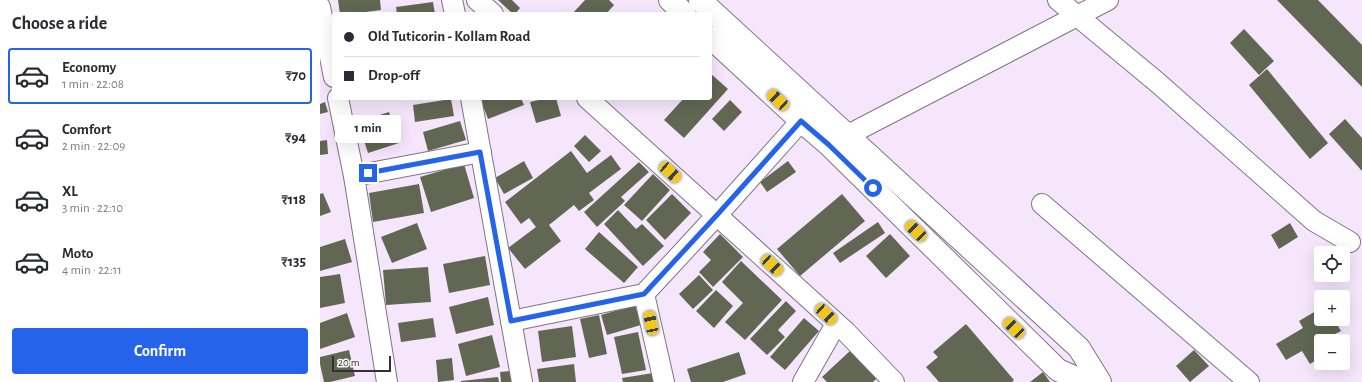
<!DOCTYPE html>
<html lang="en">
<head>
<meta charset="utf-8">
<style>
  :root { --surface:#fff; --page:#f2f2f3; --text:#2b2b33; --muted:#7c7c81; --line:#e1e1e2; --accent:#2563eb }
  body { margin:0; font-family:"Alegreya Sans",sans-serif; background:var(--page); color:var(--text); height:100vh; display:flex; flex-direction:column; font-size:15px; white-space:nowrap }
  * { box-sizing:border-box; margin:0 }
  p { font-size:13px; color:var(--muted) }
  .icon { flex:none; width:22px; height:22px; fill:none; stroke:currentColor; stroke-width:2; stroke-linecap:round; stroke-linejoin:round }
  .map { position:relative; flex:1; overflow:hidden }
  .drawer { display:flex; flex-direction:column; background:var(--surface); width:320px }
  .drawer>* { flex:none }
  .banner { position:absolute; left:12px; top:12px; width:380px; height:88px; border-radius:4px; box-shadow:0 4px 16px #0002; display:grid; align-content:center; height:88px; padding:0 12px; background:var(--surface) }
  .buttons { position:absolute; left:994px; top:246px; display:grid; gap:8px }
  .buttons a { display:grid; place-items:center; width:36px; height:36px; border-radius:4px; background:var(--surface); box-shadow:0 4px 16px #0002; font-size:20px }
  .scale { position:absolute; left:12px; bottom:10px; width:59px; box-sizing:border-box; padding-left:4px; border:2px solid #342e36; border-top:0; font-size:11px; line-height:14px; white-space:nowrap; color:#342e36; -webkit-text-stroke:3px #fbf8fc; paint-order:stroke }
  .end { position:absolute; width:18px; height:18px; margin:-9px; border:5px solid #2563eb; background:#fff; box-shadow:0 0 0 2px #fff }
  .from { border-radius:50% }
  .bubble { position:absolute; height:28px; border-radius:4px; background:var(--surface); box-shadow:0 4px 16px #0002; font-size:13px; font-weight:700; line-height:28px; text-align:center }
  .car { position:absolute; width:12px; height:24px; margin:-12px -6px; border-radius:5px; box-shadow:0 0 3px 1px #0007; background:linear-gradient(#f5c518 24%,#345 0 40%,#f5c518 0 76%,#345 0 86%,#f5c518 0) }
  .banner b { display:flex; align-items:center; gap:14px; height:38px; font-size:15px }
  .banner b+b { border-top:1px solid var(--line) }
  .banner i { width:10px; height:10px; background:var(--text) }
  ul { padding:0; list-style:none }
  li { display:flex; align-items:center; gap:12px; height:56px; margin:0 8px 6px; padding:0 4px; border:2px solid transparent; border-radius:4px }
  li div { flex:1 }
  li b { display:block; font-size:15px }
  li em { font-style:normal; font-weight:700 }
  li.active { border-color:var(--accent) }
  li>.icon { width:36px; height:36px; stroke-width:1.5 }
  h2 { padding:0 12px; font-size:18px; line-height:48px }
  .action { display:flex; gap:8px; margin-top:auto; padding:8px 12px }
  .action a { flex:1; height:46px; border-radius:4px; background:var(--accent); color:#fff; font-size:16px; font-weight:700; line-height:46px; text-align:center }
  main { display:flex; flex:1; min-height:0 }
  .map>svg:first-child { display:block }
  .building { fill:#616753 }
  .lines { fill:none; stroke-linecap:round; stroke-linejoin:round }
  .minor-casing { stroke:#827487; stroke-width:22 }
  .primary-casing { stroke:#827487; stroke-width:24 }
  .minor { stroke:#fff; stroke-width:20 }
  .primary { stroke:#fff; stroke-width:22 }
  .route { stroke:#2563eb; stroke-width:5 }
</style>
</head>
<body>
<main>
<section class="drawer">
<h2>Choose a ride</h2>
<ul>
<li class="active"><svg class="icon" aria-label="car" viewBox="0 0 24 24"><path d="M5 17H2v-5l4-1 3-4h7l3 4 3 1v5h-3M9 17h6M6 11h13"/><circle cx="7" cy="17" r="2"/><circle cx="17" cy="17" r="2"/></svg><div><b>Economy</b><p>1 min · 22:08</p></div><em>₹70</em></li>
<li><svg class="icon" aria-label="car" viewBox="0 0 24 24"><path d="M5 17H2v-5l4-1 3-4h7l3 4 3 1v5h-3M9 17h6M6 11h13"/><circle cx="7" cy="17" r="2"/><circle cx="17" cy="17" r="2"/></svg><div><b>Comfort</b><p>2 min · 22:09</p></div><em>₹94</em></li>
<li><svg class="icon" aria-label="car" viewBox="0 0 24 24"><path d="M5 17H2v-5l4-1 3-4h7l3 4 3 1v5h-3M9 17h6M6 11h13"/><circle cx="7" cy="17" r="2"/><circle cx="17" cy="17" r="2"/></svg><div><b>XL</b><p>3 min · 22:10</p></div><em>₹118</em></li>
<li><svg class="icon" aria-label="car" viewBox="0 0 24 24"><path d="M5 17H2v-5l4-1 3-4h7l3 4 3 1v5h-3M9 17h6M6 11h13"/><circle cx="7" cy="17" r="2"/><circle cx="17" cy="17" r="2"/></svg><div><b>Moto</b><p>4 min · 22:11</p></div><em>₹135</em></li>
</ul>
<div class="action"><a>Confirm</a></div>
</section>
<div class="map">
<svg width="1042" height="382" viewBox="0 0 1042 382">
  <rect width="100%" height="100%" fill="#f5e6fb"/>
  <!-- building -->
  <g class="building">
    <path d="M18,0H60L61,10L38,13L39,14H20Z"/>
    <path d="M178,0H192L200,8L195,14H193Z"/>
    <path d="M265,0H289L294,5L286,14H252Z"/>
    <path d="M957,0H998L1042,45V87Z"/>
    <path d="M113,2L115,14H77L76,7Z"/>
    <path d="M924,29L954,61L939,75L910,43Z"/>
    <path d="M947,69L1008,143L990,159L929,85Z"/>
    <path d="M390,73L408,89L364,138L344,120L364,98H390Z"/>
    <path d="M160,98H201L204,105L168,119Z"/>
    <path d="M227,98H236L241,116L216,123L210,102Z"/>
    <path d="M131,99L134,116L95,122L93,105Z"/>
    <path d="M410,100L422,112L404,131L392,119Z"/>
    <path d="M5,102L8,112L0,114V104Z"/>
    <path d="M69,112L79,143L48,153L38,122Z"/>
    <path d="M1025,119L1042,138V171L1009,134Z"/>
    <path d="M140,121L146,140L108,151L103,132Z"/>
    <path d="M265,135L281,151L269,162L254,146Z"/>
    <path d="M7,140L8,154L0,155V141Z"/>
    <path d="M251,151L267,173L291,155L301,169L269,193L274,200L259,211L254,205L229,225L241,241L205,269L188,248L216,227L209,218L201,224L185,202Z"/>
    <path d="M204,161L213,178L184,194L175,178Z"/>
    <path d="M468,161L476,172L447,192L440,182Z"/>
    <path d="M319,162L329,172L301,197L305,201L277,227L264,212Z"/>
    <path d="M144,164L154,198L111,212L100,177Z"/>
    <path d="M333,174L350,190L322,221L304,205Z"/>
    <path d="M99,184L104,213L53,222L49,193Z"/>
    <path d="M3,193L11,212L0,216V194Z"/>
    <path d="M352,194L371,213L345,240L326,220Z"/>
    <path d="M522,194L545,221L480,276L457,249Z"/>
    <path d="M298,210L316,229L322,224L344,246L323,266L284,224Z"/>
    <path d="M558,222L565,233L520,263L513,253Z"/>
    <path d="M97,223L107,249L72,263L61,237Z"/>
    <path d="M970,223L978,237L959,249L951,235Z"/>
    <path d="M279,232L318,267L304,283L265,249Z"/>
    <path d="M400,234L423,257L393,287L379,272L391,260L383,252Z"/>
    <path d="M570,234L590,256L566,278L546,256Z"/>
    <path d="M25,239L32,262L0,271V247Z"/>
    <path d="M165,256L170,285L129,293L123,264Z"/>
    <path d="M421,261L462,300L425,340L405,322L423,303L402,282Z"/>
    <path d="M108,267L111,302L66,305L63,270Z"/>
    <path d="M20,274L25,303L0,308V277Z"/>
    <path d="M379,275L393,290L373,309L359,294Z"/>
    <path d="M396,290L413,306L394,328L376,311Z"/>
    <path d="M1021,290L1029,304L1023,307V297H1008Z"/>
    <path d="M168,297L174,325L136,334L129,307Z"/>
    <path d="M466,301L476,311L458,330L465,337L447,355L430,339Z"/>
    <path d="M315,305L321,325L287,335L281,315Z"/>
    <path d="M1001,308V319H1014L1021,331L1009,337L1012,341H1001V357L990,364L982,351L966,360L956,344L983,328L979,321Z"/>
    <path d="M27,313L35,337L0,349V323Z"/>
    <path d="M279,315L287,354L269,358L260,319Z"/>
    <path d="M113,318L116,337L81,342L78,323Z"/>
    <path d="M484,318L499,331L465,370L450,357Z"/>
    <path d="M646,324L694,380L692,382H619L606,367L618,357L613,352Z"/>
    <path d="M252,326L256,357L222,362L218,331Z"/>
    <path d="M318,332L326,370L302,374L294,337Z"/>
    <path d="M172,335L180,367L146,376L138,344Z"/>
    <path d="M532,349L558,377L553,382H507L502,377Z"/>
    <path d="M29,350L35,376L10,382H4L0,364V357Z"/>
    <path d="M874,350L889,366L870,382L856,366Z"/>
    <path d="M419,352L426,374L403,382H371L367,369Z"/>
    <path d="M132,358L134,380L118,382L116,360Z"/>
    <path d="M254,364L256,382H219L217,369Z"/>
    <path d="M191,371L193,382H181L180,372Z"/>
    <path d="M723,372L730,382H710Z"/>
    <path d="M333,373L334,382H303L302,378Z"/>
    <path d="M178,377L179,382H141V381Z"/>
  </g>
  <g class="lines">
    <defs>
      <g id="minor">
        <path d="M132,0L135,14"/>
        <path d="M157,0L173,14"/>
        <path d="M738,0L838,83L994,221L1030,242"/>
        <path d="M0,7L14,77"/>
        <path d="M18,98L34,176L67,382"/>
        <path d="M151,98L202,382"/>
        <path d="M267,98L526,332L574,382"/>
        <path d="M528,135L788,0"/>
        <path d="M34,176L161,152"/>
        <path d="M722,204L929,382"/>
        <path d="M324,294L344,382"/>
        <path d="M191,321L324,294L397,215L481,121"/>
        <path d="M483,382L516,324"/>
      </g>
      <g id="primary">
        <path d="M350,0L365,14"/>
        <path d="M380,0L759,348L780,382"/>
        <path d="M390,37L481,121L509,145L738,370L765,382"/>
      </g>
    </defs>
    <!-- minor casing -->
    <use href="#minor" class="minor-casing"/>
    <!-- primary casing -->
    <use href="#primary" class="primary-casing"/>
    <!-- minor -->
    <use href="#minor" class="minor"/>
    <!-- primary -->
    <use href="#primary" class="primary"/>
  </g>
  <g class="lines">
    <!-- route -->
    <path class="route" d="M48,173L160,152L191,321L324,294L397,215L481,121L509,145L553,188"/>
  </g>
</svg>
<div class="buttons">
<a><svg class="icon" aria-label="locate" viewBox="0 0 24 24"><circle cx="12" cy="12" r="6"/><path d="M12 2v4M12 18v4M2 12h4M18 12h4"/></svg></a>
<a>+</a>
<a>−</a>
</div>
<div class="scale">20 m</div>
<i class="end from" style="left:553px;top:188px"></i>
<i class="end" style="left:48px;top:173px"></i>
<div class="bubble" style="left:15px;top:115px;width:66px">1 min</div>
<i class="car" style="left:458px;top:100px;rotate:313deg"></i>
<i class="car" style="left:350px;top:172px;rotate:132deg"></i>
<i class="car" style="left:596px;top:231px;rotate:314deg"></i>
<i class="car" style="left:452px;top:265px;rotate:133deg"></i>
<i class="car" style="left:506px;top:314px;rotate:133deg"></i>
<i class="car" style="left:331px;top:323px;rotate:348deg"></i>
<i class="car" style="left:694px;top:328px;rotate:314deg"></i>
<div class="banner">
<b><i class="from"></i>Old Tuticorin - Kollam Road</b>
<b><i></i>Drop-off</b>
</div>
</div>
</main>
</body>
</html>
